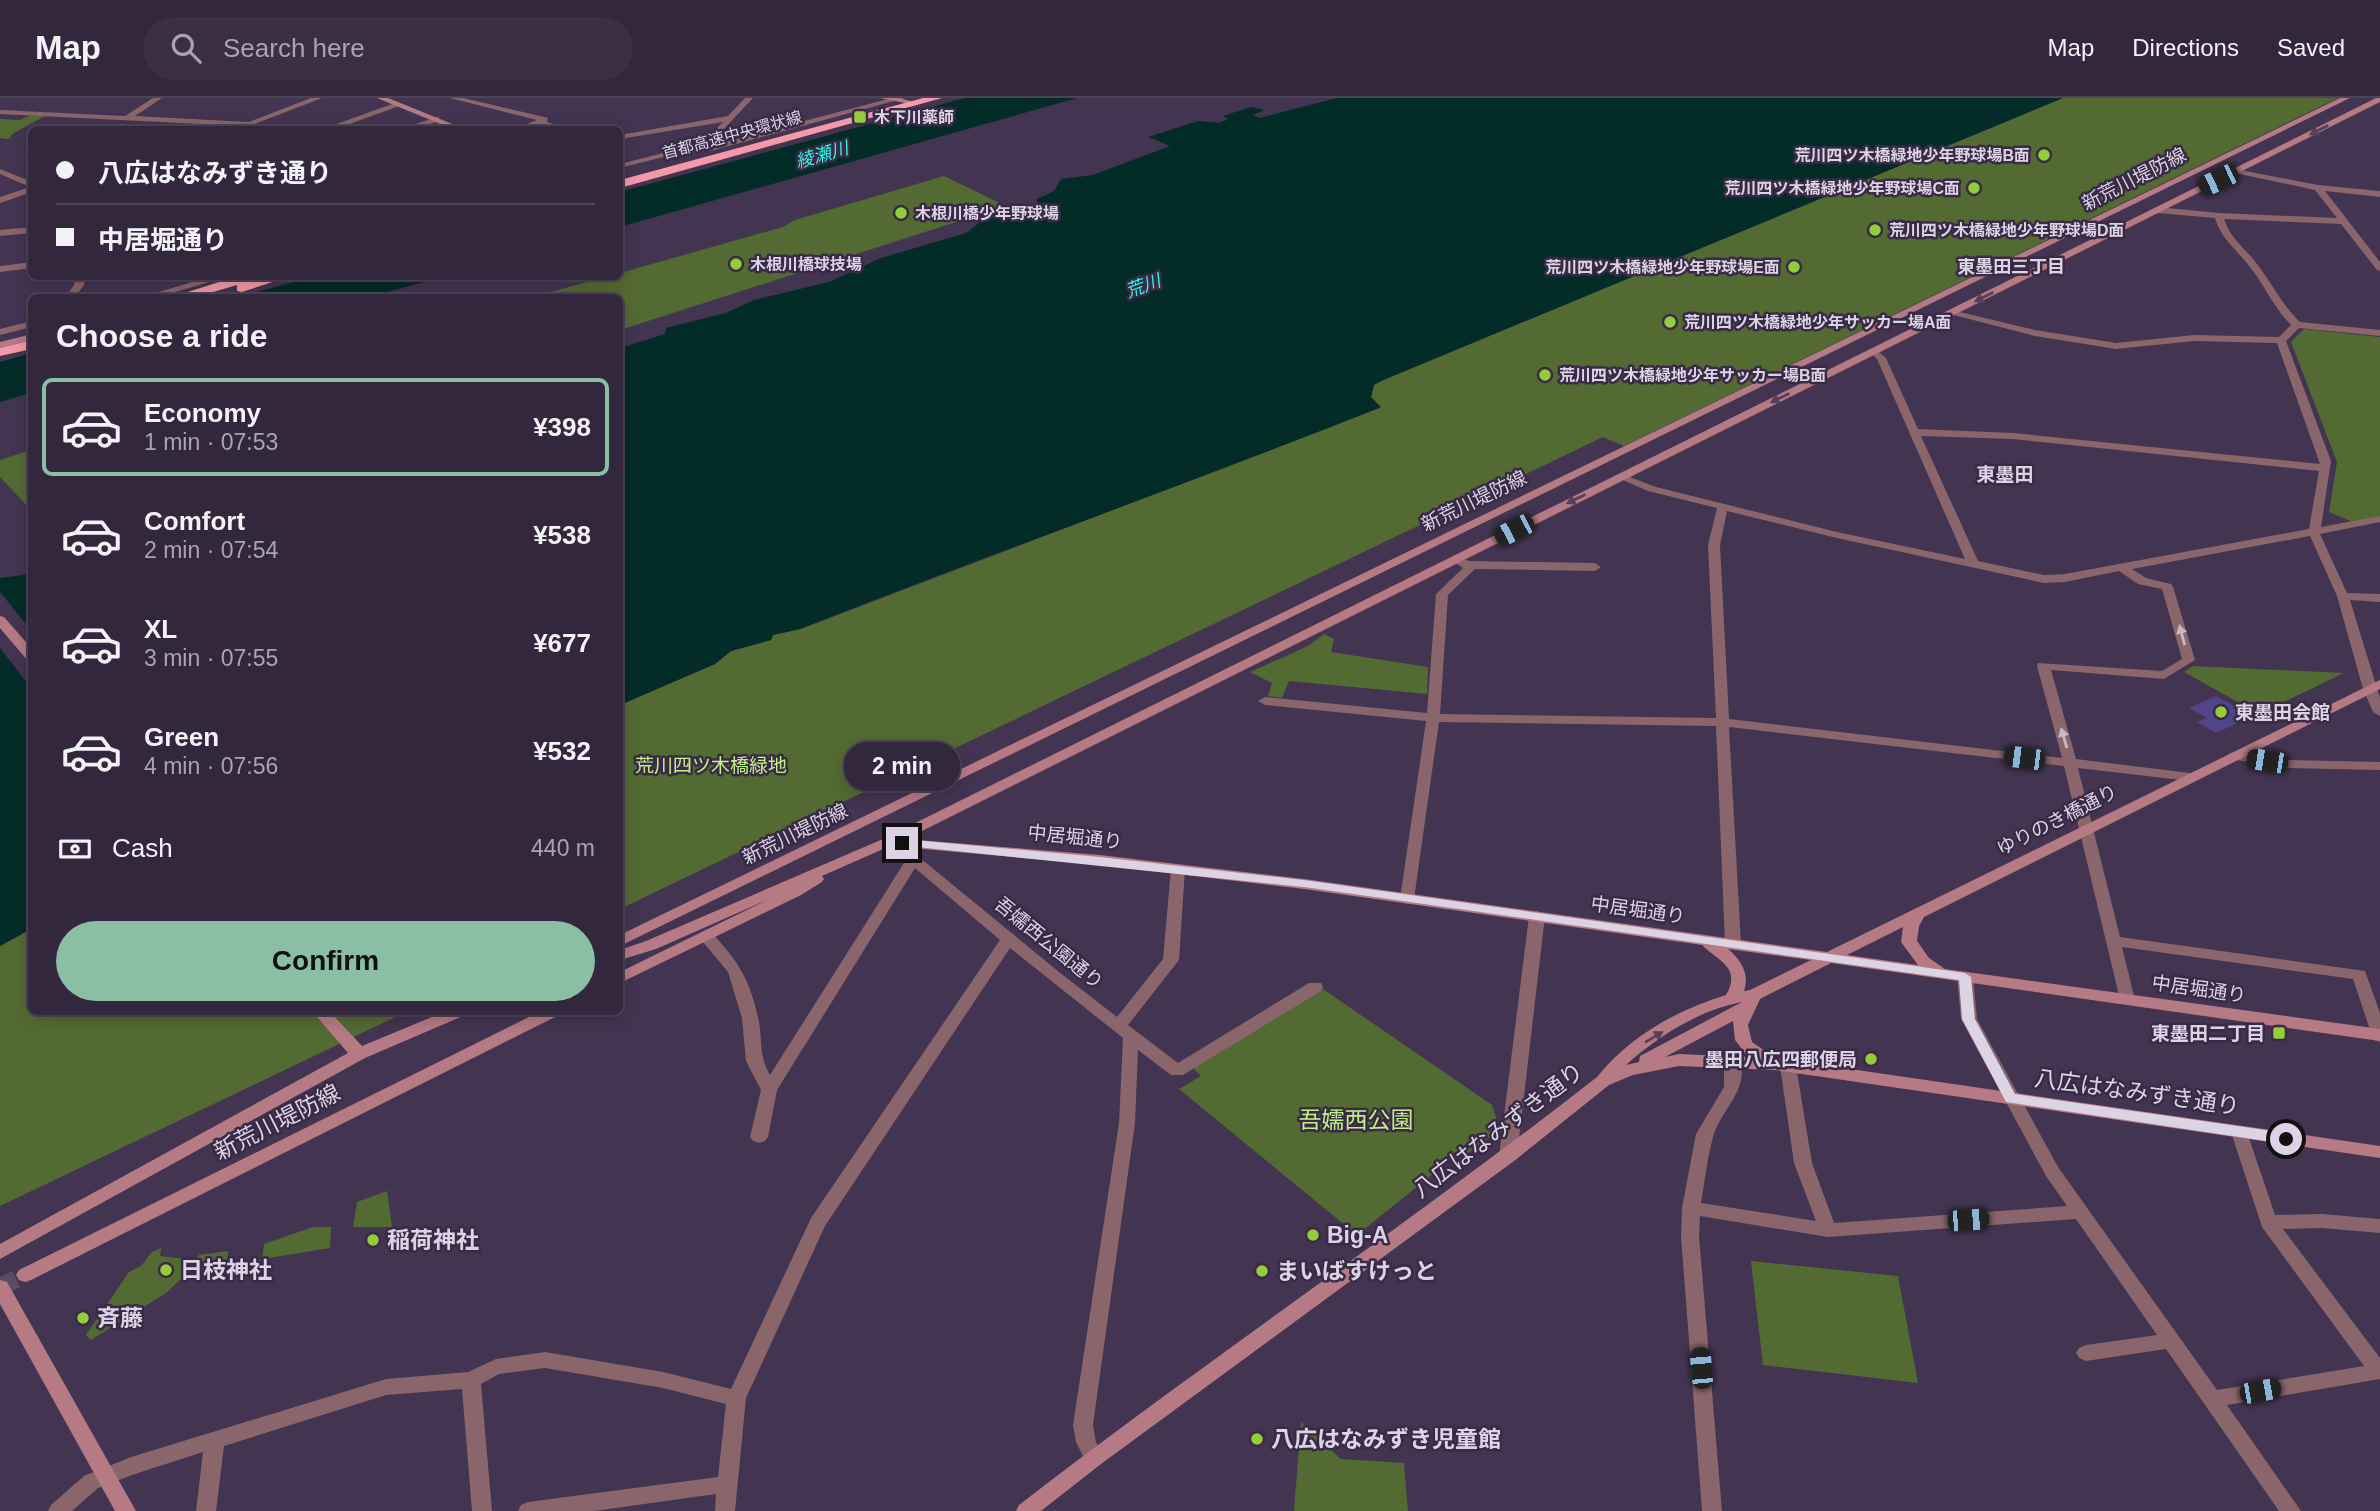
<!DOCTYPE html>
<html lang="en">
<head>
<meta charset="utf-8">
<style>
  :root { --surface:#32273d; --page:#3a2f44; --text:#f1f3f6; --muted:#a8a5b0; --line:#4d4457; --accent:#8abfa5 }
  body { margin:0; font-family:Arial,"Noto Sans JP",sans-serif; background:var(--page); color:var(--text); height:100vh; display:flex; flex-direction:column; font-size:26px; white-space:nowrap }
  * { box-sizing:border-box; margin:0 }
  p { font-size:23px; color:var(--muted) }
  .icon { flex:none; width:38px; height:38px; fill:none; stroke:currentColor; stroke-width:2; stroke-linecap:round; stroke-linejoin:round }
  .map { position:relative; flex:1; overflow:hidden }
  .drawer { position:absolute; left:28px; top:196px; width:595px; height:721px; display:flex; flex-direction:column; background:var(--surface); border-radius:10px; box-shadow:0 4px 18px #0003,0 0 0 2px var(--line) }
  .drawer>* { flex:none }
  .hud { position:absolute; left:28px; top:28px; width:595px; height:154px; border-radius:10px; box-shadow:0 4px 18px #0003,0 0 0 2px var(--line); display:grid; align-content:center; height:154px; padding:0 28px; background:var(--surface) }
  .end { position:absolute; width:32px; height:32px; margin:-16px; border:9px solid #dcd3e5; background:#111; box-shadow:0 0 0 4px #111 }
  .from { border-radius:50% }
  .bubble { position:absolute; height:49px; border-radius:24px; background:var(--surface); box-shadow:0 4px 18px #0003,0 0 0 2px var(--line); font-size:23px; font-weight:700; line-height:49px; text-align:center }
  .car { position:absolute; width:21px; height:42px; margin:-21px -10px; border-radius:9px; box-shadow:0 0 5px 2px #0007; background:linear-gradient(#222 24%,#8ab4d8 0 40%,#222 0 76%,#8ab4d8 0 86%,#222 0) }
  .hud b { display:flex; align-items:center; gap:24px; height:66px; font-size:26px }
  .hud b+b { border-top:2px solid var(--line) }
  .hud i { width:18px; height:18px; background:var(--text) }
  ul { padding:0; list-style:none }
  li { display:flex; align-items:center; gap:21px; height:98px; margin:0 14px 10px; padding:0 14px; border:4px solid transparent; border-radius:10px }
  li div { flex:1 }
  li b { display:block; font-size:26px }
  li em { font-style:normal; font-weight:700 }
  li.current { border-color:var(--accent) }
  li>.icon { width:63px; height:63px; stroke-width:1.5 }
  h2 { padding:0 28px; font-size:32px; line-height:84px }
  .pay { display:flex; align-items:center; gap:18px; height:77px; padding:0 28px; font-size:26px }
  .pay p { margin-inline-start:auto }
  .button { display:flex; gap:14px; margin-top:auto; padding:14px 28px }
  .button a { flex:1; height:80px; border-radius:42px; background:var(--accent); color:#111; font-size:28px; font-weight:700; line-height:80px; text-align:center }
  header { display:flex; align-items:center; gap:42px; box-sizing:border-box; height:98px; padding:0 35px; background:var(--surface); border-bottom:2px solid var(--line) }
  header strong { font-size:33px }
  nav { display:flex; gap:38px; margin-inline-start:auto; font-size:24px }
  .search { width:490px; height:63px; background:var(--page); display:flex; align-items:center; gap:18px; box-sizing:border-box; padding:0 24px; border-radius:38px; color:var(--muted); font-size:26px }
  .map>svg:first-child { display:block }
  .green { fill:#546a33 }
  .water { fill:#032c29 }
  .pier { fill:#433451 }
  .building { fill:#50458a }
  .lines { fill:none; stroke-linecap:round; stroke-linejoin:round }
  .secondary-tunnel { stroke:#5a4c67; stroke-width:18; stroke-dasharray:18 9; stroke-linecap:butt }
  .street { fill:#8a656b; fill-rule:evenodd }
  .secondary { fill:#b67a85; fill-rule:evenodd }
  .highway { fill:#f499aa; fill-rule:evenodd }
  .oneway { fill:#583e56 }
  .oneway2 { fill:#c8b8c6 }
  .route { fill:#dcd3e5 }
  .poi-dot { fill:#96cc39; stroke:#392a46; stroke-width:2.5 }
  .labels { text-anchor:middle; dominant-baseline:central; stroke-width:5; stroke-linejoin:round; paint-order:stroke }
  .far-poi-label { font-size:16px; font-weight:bold; fill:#dcd3e5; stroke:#392a46; text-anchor:start }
  .far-street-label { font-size:16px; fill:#dcd3e5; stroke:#392a46 }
  .far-water-label { font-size:18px; font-style:italic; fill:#35eee1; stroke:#392a46 }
  .far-neighbourhood-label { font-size:18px; font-weight:bold; fill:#dcd3e5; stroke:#392a46 }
  .street-label { font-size:19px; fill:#dcd3e5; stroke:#392a46 }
  .far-quarter-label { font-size:19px; font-weight:bold; fill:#dcd3e5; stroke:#392a46 }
  .poi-label { font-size:19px; font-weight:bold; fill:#dcd3e5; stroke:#392a46; text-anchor:end }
  .park-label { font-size:19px; fill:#c2ef86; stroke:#392a46 }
  .near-street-label { font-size:23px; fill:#dcd3e5; stroke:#392a46 }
  .near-park-label { font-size:23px; fill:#c2ef86; stroke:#392a46 }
  .near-poi-label { font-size:23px; font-weight:bold; fill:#dcd3e5; stroke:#392a46; text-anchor:start }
</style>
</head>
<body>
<header>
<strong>Map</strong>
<div class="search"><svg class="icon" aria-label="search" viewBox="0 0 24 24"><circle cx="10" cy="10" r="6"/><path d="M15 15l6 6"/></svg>Search here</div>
<nav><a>Map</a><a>Directions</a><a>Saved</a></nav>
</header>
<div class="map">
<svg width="2380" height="1413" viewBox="0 0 2380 1413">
  <rect width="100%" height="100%" fill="#433451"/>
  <!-- green -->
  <g class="green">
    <path d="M2063,0H2338L1624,348L1603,339L620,811V607L715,566L731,553L771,542L773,537L801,531L1380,310L1371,299L1374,287L1381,283Z"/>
    <path d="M31,17L45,18L14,35L8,41L0,40V21L20,22Z"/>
    <path d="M944,78L1006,108L620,232V200L532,199L606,179L620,178V175L783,129L795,122Z"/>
    <path d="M2304,231L2380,239V418L2353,424L2329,414L2337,364L2291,244Z"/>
    <path d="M31,352H32L31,412L0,379V362Z"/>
    <path d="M1324,536L1334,541L1331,554L1428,569L1427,596L1289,583L1282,600L1268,598L1272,585L1250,574L1308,548Z"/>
    <path d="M2193,568L2344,575L2259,616L2184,574Z"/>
    <path d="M31,831L32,914H406L0,1108V848Z"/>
    <path d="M1320,889L1492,1007L1500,1032L1468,1055L1449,1063L1357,1137L1179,991L1201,978L1191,968Z"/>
    <path d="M387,1093L392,1129H353L357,1104Z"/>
    <path d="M313,1129H331L330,1150L262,1161L264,1146Z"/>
    <path d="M161,1150L160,1158L194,1162L199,1157L228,1153L227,1167L189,1173L166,1195L91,1242L86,1237L129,1174L141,1168L152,1154Z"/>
    <path d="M1751,1163L1898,1178L1918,1285L1763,1267Z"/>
    <path d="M1301,1324L1341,1361L1404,1365L1408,1413H1294Z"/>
  </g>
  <!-- water -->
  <g class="water">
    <path d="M965,0H1077L620,129V94Z"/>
    <path d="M1337,0H2063L1381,283L1374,287L1371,299L1381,309C1188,386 993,455 800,531L773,537L771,542L731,553L715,566L620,607V250L665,236L666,230L726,215L754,202L829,184L881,160L966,135L983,122L1037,106V101L1054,93L1061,81L1093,77L1170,48L1148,39L1198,23L1219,25L1229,21L1223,18L1251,9L1265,12L1253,17L1259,20Z"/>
    <path d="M315,178H443V179L368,199H238Z"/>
    <path d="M31,255V295L0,304V264Z"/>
    <path d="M31,476V831L0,848V480Z"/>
  </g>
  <!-- pier -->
  <path class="pier" d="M0,494L31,532V590L0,550Z"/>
  <!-- building -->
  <path class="building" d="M2216,598L2253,618L2216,635L2197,624L2207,620L2189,610Z"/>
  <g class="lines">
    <!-- secondary-tunnel -->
    <path class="secondary-tunnel" d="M0,1189L25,1177"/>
    <!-- street -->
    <g class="street">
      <path d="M153,0H162L135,18L249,24L311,0H322L244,30L240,28L0,16V12L125,18Z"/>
      <path d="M450,0H463L548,20L547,24L574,32C563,32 553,28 543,27C533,27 523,32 512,32L537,22Z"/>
      <path d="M745,0H753L708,48L892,0H905L714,52L671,57L620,70V66L671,53L698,49L723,24L620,41V37L728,18Z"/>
      <path d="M395,5L402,7L333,32H320Z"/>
      <path d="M436,19H439V23L412,32H399Z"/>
      <path d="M0,71L32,84V94L0,105V99L30,89L0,76Z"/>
      <path d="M2235,71L2318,87L2380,93V99L2325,93L2380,164V173L2377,172L2341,126L2224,121C2230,140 2245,150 2257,166C2272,185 2282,207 2300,224L2380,232V238L2299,230L2286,243L2331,363L2321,429L2380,418V424L2320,436L2347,495L2380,496V504L2350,502L2380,600V618L2373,614L2363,591L2337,498L2310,438L2132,471L2146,480L2171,486L2173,489L2195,562L2164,581L2051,572L2076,661L2190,675L2197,679L2190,683L2078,670L2120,839L2365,873L2380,915V944L2374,942L2372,938L2353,881L2122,849L2135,902L2133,906H2121L2064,668L1729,629L1741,846L1733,851L1725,846L1716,628L1439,624L1414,801L1407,806L1400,801L1426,623L1265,607L1258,603L1265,599L1427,615L1436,496L1463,470L1450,461L1456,457L1469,463L1595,465L1601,469L1595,473L1475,471L1448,497L1440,616L1716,620L1708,447L1717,410L1648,393L1616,379L1622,376L1656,389L1837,434L1965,461L1877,261L1869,253L1874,250L1886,260L1918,331L2013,335L2320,366L2277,245L2194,243L2116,251L2035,238L1946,215L1951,212L2035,232L2116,245L2194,237L2279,239L2291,227C2274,210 2265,188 2250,169C2238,153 2221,141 2215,120L2157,115L2153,112L2157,109L2219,115L2337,120L2315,92L2235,75ZM1921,338L2013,341L2319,373L2309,431L2065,476L2044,477L1978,463ZM1727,413L1837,440L2044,485L2065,484L2119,473L2138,486L2162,491L2182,561L2162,573L2038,565L2037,568L2062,660L1729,621L1720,447Z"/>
      <path d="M32,129V135L0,138V132Z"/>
      <path d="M32,164V170L0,174V168Z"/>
      <path d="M76,178H85L84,187L74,200H65L74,187Z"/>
      <path d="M213,178H230L155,200H138Z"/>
      <path d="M32,223V229L0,237V231Z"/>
      <path d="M2235,654L2289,662L2380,664V672L2289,670L2230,661L2228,658L2230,655Z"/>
      <path d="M916,741L923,745L919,762L925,764L1059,874L1117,919L1163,861L1171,771L1178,766L1183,768L1185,771L1179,862L1128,927L1178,965L1309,885H1321L1323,889L1321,893L1183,977H1171L1138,952L1135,1025L1093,1327L1096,1344L1104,1360L1101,1366L1094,1369L1087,1366L1076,1344L1073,1327L1119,1025L1123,940L1010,850L825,1128L746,1300L735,1413H715L716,1396L594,1413H518L521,1407L528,1404L718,1379L726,1306L663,1290L545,1270L499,1276L481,1286L492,1413H472L462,1291L386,1297L224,1348L216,1413H196L203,1354L135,1376L98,1390L72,1413H48L51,1407L84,1378L131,1359L386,1281L468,1274L496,1261L545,1254L663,1274L731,1291L811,1120L1000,842L915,770L777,992L768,1039L765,1043L759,1045L753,1043L750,1039L761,992L746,963L742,920L728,874L698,838L706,833L711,834C738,863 749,880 758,919C763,942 758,956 770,977L904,765L909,745Z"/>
      <path d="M1537,813L1545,818L1517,1058L1514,1063L1508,1064L1502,1063L1499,1058L1529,818Z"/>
      <path d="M1965,874L1971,875L1973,879L1977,921L2058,1069L2217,1292L2364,1268L2262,1129L2231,1034L2233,1030L2239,1028L2245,1030L2247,1034L2275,1117L2322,1116L2380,1121V1135L2322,1130L2283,1131L2380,1260V1281L2227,1307L2301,1413H2279L2166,1251L2086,1263L2079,1260L2076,1255L2079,1250L2086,1247L2157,1237L2076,1121L1828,1139L1700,1118L1699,1138L1722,1413H1702L1681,1138L1682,1110L1696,1036L1724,989V962L1726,958H1738C1753,989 1720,1012 1713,1039C1707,1061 1705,1083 1701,1105L1816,1123L1794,1065L1780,968L1782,964H1794L1796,968L1812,1065L1834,1125L2067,1108L2046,1078L1961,921L1957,879L1959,875Z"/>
    </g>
    <!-- secondary -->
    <g class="secondary">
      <path d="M377,0H388L467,32H455Z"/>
      <path d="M880,0H899L914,4L910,6Z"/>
      <path d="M2340,0H2350L620,848V837Z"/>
      <path d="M2376,0H2380V4L906,741L1100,757L1304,781L1827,854L2380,582V591L1924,819L1919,828L1917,843L1929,860L1945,871L2380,931V943L1831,865L1760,901L1748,927L1752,944L1775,960L2380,1048V1060L1774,972L1679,968L1633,977L1609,987L1514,1063L1101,1366L1041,1413H1016L1019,1407C1209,1260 1408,1127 1597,979C1630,938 1677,912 1726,897C1742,869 1718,863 1702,847L1304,791L1100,767L890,748L822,778L824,781L822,784L801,797L620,885V874L767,802L656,851L620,862V852L646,843L883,741ZM1903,829L1901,844L1918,867L1847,857ZM1728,851L1811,862L1750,892L1744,893C1750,876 1741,862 1728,851ZM1742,904L1640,958L1639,964L1626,967C1657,939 1699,912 1742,904ZM1733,923L1735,942L1748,959L1679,956L1665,959Z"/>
      <path d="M32,236V242L0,250V244Z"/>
      <path d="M0,518L4,519L32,551V564L28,563L0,530Z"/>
      <path d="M313,914H330L362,948L444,914H465L463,918L365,960L0,1161V1146L348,955Z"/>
      <path d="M539,914H559L557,918L31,1182L25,1184L19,1182L16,1177L19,1172Z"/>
      <path d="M0,1182L7,1184L136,1413H115L0,1206Z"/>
    </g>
    <!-- highway -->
    <g class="highway">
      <path d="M923,0H942L620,90V82Z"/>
      <path d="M238,178H291L242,194L237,193V187L193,200H169Z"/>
      <path d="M32,242V251L0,258V250Z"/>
    </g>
  </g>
  <!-- one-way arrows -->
  <defs><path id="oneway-solid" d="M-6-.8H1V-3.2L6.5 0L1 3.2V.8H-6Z" transform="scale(1.75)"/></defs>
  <g class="oneway">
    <use href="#oneway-solid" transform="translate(2319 32) rotate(153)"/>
    <use href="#oneway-solid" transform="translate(1984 199) rotate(153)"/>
    <use href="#oneway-solid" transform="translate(1780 300) rotate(154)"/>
    <use href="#oneway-solid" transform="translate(1576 401) rotate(154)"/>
    <use href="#oneway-solid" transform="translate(1654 939) rotate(-31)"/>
  </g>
  <g class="oneway2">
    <use href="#oneway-solid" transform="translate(2182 537) rotate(-105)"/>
    <use href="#oneway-solid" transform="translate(2064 640) rotate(-106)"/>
  </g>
  <!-- route -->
  <path class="route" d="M902,741L1100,759L1304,782L1965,875L1971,879L1975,921L2015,996L2286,1035L2293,1041L2286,1046L2006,1004L1962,921L1959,882L1304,789L898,747L896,745Z"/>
  <!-- markers -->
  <g class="poi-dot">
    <rect x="853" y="12" width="14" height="14" rx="3.5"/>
    <circle cx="2044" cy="57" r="7"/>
    <circle cx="1974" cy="90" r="7"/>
    <circle cx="901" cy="115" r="7"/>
    <circle cx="1875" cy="132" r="7"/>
    <circle cx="736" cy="166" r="7"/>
    <circle cx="1794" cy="169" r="7"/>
    <circle cx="1670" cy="224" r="7"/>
    <circle cx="1545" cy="277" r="7"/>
    <circle cx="2221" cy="614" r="7"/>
    <rect x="2272" y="928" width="14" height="14" rx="3.5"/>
    <circle cx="1871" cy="961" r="7"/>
    <circle cx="1313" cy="1137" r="7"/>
    <circle cx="373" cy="1142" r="7"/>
    <circle cx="166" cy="1172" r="7"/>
    <circle cx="1262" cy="1173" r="7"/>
    <circle cx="83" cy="1220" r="7"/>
    <circle cx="1257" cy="1341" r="7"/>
  </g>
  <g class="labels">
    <!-- far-poi labels -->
    <g class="far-poi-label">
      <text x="874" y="19">木下川薬師</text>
      <text x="2030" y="57" text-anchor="end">荒川四ツ木橋緑地少年野球場B面</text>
      <text x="1960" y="90" text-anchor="end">荒川四ツ木橋緑地少年野球場C面</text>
      <text x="915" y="115">木根川橋少年野球場</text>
      <text x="1889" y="132">荒川四ツ木橋緑地少年野球場D面</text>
      <text x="750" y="166">木根川橋球技場</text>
      <text x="1780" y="169" text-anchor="end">荒川四ツ木橋緑地少年野球場E面</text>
      <text x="1684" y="224">荒川四ツ木橋緑地少年サッカー場A面</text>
      <text x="1559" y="277">荒川四ツ木橋緑地少年サッカー場B面</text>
    </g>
    <!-- far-street labels -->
    <g class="far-street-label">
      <text transform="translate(732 37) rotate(-15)">首都高速中央環状線</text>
    </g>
    <!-- far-water labels -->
    <g class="far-water-label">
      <text transform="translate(822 57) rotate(-16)">綾瀬川</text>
      <text transform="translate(1143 188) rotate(-20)">荒川</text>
    </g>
    <!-- far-neighbourhood labels -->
    <g class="far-neighbourhood-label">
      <text x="2011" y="169">東墨田三丁目</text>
    </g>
    <!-- street labels -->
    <g class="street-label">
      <text transform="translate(2134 81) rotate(-27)">新荒川堤防線</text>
      <text transform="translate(1474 403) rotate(-26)">新荒川堤防線</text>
      <text transform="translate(2057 722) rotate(-27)">ゆりのき橋通り</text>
      <text transform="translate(795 736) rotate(-26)">新荒川堤防線</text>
      <text transform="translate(1075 739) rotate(6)">中居堀通り</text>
      <text transform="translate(1638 812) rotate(8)">中居堀通り</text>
      <text transform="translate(1049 845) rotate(39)">吾嬬西公園通り</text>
      <text transform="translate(2199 891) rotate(8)">中居堀通り</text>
    </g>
    <!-- far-quarter labels -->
    <g class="far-quarter-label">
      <text x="2005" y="376">東墨田</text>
    </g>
    <!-- poi labels -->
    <g class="poi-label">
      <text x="2235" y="614" text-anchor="start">東墨田会館</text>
      <text x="2265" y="935">東墨田二丁目</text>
      <text x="1857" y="961">墨田八広四郵便局</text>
    </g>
    <!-- park labels -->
    <g class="park-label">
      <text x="711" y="667">荒川四ツ木橋緑地</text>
    </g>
    <!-- near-street labels -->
    <g class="near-street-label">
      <text transform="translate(2137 994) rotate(8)">八広はなみずき通り</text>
      <text transform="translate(277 1024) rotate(-27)">新荒川堤防線</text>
      <text transform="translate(1498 1032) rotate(-37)">八広はなみずき通り</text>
    </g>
    <!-- near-park labels -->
    <g class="near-park-label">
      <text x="1356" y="1022">吾嬬西公園</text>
    </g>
    <!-- near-poi labels -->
    <g class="near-poi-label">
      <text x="1327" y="1137">Big-A</text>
      <text x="387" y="1142">稲荷神社</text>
      <text x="180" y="1172">日枝神社</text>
      <text x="1276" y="1173">まいばすけっと</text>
      <text x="97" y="1220">斉藤</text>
      <text x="1271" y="1341">八広はなみずき児童館</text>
    </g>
  </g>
</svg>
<i class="end from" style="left:2286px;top:1041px"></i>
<i class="end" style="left:902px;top:745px"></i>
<div class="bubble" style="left:844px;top:644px;width:116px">2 min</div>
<i class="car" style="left:2218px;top:82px;rotate:244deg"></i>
<i class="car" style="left:1514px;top:432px;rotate:243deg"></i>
<i class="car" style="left:2024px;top:660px;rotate:277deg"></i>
<i class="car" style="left:2267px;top:663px;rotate:279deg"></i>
<i class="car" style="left:1968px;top:1122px;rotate:86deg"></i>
<i class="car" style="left:1701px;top:1270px;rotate:355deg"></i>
<i class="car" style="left:2260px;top:1293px;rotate:80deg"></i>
<div class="hud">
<b><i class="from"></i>八広はなみずき通り</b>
<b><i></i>中居堀通り</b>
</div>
<section class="drawer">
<h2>Choose a ride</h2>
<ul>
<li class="current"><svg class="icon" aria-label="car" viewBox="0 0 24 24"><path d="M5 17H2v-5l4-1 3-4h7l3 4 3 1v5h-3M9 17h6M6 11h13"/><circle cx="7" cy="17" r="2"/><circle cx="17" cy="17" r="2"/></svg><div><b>Economy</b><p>1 min · 07:53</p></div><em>¥398</em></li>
<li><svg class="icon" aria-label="car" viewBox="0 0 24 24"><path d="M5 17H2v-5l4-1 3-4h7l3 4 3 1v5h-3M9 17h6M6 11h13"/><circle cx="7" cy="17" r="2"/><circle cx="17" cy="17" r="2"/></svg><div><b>Comfort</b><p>2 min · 07:54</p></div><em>¥538</em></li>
<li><svg class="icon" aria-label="car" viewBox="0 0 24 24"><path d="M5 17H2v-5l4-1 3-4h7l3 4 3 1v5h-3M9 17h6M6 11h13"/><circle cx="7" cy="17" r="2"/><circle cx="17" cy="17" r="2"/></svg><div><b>XL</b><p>3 min · 07:55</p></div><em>¥677</em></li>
<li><svg class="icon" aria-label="car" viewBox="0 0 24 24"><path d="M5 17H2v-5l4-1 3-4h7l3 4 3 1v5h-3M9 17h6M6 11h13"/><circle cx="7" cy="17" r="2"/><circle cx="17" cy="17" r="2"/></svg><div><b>Green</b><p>4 min · 07:56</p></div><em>¥532</em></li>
</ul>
<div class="pay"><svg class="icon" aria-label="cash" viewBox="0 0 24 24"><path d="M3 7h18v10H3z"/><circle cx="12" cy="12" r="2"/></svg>Cash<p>440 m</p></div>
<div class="button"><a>Confirm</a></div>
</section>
</div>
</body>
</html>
